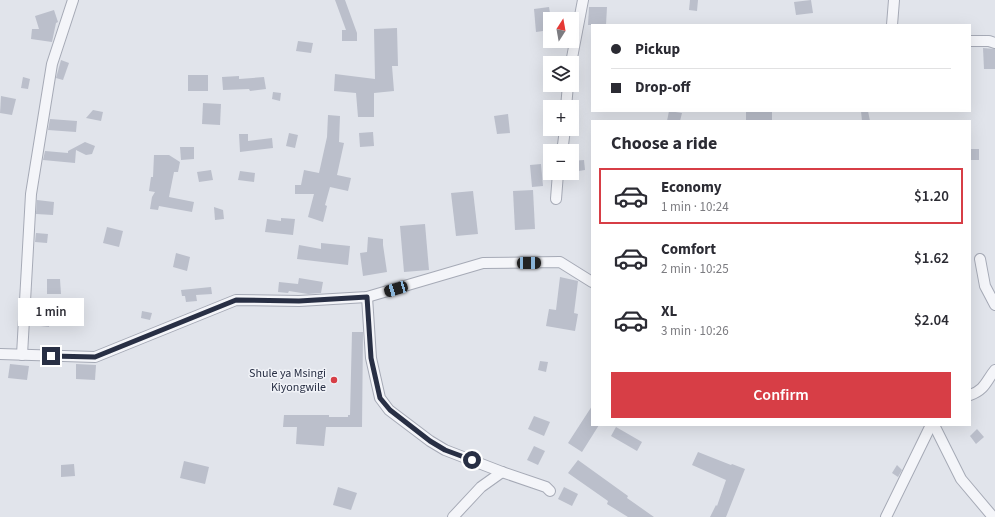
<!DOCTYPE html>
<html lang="en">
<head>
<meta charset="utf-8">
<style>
  :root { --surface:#fff; --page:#f7f7f7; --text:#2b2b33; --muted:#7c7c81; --line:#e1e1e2; --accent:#d73e46 }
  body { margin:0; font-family:"Source Sans 3",sans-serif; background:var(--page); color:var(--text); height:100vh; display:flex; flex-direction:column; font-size:15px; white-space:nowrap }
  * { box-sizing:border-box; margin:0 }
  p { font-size:13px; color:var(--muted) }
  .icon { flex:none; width:22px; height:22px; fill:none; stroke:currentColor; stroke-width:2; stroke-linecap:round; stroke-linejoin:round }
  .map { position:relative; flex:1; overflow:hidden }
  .side { position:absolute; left:591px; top:120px; width:380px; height:306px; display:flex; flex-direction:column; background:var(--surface); border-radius:0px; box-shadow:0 4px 16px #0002 }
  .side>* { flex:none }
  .guide { position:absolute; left:591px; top:24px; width:380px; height:88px; border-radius:0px; box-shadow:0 4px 16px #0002; display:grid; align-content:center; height:88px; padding:0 20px; background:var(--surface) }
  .needle { width:26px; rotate:11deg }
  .buttons { position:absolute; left:543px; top:12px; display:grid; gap:8px }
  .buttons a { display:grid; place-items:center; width:36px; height:36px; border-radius:0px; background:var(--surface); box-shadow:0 4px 16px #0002; font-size:20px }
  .end { position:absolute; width:18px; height:18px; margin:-9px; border:5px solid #282f44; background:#fff; box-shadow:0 0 0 2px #fff }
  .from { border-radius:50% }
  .bubble { position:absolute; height:28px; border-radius:0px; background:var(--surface); box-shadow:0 4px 16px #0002; font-size:13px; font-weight:600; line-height:28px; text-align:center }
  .car { position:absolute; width:12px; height:24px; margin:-12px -6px; border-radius:5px; box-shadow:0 0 3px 1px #0007; background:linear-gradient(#222 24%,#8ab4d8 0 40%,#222 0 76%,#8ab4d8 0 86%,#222 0) }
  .guide b { display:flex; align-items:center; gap:14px; height:38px; font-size:15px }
  .guide b+b { border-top:1px solid var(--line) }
  .guide i { width:10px; height:10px; background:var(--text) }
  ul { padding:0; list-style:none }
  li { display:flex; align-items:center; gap:12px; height:56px; margin:0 8px 6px; padding:0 12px; border:2px solid transparent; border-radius:0px }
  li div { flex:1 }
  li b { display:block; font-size:15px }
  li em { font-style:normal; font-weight:600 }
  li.active { border-color:var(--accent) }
  li>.icon { width:36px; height:36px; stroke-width:1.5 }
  h2 { padding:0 20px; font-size:18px; line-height:48px }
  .primary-button { display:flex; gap:8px; margin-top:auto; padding:8px 20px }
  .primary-button a { flex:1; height:46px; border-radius:0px; background:var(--accent); color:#fff; font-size:16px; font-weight:600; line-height:46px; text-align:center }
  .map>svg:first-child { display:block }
  .building { fill:#bbbfcb }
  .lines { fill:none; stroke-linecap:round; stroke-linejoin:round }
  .minor-casing { stroke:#a6aab6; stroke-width:12 }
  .minor { stroke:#f4f5f9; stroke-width:10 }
  .route { stroke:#282f44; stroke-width:5 }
  .poi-dot { fill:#d73e46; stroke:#f1f3f8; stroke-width:1.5 }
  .labels { text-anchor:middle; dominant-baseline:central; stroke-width:3; stroke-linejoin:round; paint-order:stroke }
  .poi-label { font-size:12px; fill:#282f44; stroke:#f1f3f8; text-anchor:end }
</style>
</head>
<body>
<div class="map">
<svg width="995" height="517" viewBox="0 0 995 517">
  <rect width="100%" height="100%" fill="#e1e4eb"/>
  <!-- building -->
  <g class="building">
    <path d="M335,0H345L357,33V41H342V30H346Z"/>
    <path d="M690,0H698L697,11L689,10Z"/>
    <path d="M811,0L813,13L796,15L794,2Z"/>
    <path d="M549,7L551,19L550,30L536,32L534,9Z"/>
    <path d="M589,7H607L606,25H588Z"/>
    <path d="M54,10L58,22L56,23L52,42L31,39L32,29H39L35,16Z"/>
    <path d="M397,28L398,66H392L394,91L374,93V117H358L356,93L334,91L335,74L375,79L374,29Z"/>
    <path d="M298,41L313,43L311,53L296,51Z"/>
    <path d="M983,48L995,49V69H984Z"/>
    <path d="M61,60L69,63L63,80L56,78Z"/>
    <rect x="188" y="75" width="20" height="16"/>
    <path d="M239,76V79L264,77L266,89L250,91L249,89L223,90L222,77Z"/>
    <path d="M23,77L30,79L28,89L21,88Z"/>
    <path d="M273,92L281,93L280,101L272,99Z"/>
    <path d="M1,96L16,99L12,115L0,113Z"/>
    <path d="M203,103L221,104L220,125L202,124Z"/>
    <path d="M93,110L103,112L101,121L86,118Z"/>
    <path d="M669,111L682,113L680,121H667Z"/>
    <rect x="746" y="111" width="26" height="10"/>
    <path d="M861,111H868L870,121H862Z"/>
    <path d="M508,114L510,133L497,134L494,116Z"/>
    <path d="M328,115L340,116L339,142L344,143L337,175L351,178L348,191L330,187L325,205L327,206L323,222L308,217L314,194H295V185H301L304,170L319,173L327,137Z"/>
    <path d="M50,119L77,121L76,132L48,130Z"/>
    <path d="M373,132L374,146L360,147L359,133Z"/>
    <path d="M289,133L298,135L295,148L286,146Z"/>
    <path d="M239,134H248V141L272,138L273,148L240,152Z"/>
    <path d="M85,142L95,146L92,154L86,155L76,150L75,163L43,160L45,151L68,153V151Z"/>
    <path d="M180,147H194V159L181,160Z"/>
    <rect x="971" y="149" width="8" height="11"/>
    <path d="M154,155H169L180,162L178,172H174L169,197L194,202L192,212L159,206L158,210L150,209L152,197L155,192L149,191L151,177H153Z"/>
    <path d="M584,160L585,170L572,172V161Z"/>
    <path d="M541,164L543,186L532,187L530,165Z"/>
    <path d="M211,170L213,180L199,182L197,172Z"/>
    <path d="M240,171L255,173L254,182L238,180Z"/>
    <path d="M533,190L535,229L515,230L513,191Z"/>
    <path d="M473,191L478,234L456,236L451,193Z"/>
    <path d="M37,200L54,202L53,215L36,214Z"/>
    <path d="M214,207L223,210L224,219L215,220Z"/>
    <path d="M281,218L295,219L293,235L265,232L267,219L281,221Z"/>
    <path d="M425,224L429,270L404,272L400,226Z"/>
    <path d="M107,227L123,231L119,247L103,243Z"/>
    <path d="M36,233L48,234L47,243L35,242Z"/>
    <path d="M368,237L383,239V245L387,272L363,276L360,253L367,252Z"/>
    <path d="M321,243L350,246L348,265L297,259L299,245L321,249Z"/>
    <path d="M176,253L190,257L187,271L173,267Z"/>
    <path d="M560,277L578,281L574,313L578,314L575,331L546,326L549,309L556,310Z"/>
    <path d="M299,278L323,282L321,293L308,294L289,291L288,293L278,292L279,282L298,284Z"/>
    <path d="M47,279H60L61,294H47Z"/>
    <path d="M211,287L212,294L196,295L197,301L186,302L185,296H182L181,290Z"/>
    <path d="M33,311L51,312L49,327L32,325Z"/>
    <path d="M142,311L152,313L150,320L141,318Z"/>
    <path d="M352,332H363L362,427H326L324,446L296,444L297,427H283L284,415H329V417H348V415H350Z"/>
    <path d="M540,361L548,362L546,372L538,370Z"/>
    <path d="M10,364L29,366L27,380L8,378Z"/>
    <path d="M76,364L96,365L95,380L76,379Z"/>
    <path d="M592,406V425H599L582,452L568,443Z"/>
    <path d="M534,416L550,422L544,436L528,429Z"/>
    <path d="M616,427L642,442L637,451L611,436Z"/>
    <path d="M977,429L984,437L976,444L970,436Z"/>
    <path d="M534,446L545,451L538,465L527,460Z"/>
    <path d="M698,452L731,465L732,464L745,469L726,517H710L716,505L717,506L726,480L692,465Z"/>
    <path d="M578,460L628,496L627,498L654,517H628L607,504L608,501L568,473Z"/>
    <path d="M184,461L209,467L205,484L180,478Z"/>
    <path d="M74,464L75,476L61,477V465Z"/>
    <path d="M897,465L902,470L898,477L892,473Z"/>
    <path d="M338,487L357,493L351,510L333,505Z"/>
    <path d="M564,487L578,494L572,506L558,499Z"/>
  </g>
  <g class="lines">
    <defs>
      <g id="minor">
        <path d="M892,25L894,0"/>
        <path d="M970,41H989L995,43"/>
        <path d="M571,63L583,0"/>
        <path d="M566,107L568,85"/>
        <path d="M560,151L563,145L565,129"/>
        <path d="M556,199L558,173"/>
        <path d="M980,259L985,286L995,305"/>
        <path d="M367,297L371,358L380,398L389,410L430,441L445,450L502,472L546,487L550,491"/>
        <path d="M0,354L95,357L236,300L299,301L367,297L483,263L560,262L592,282"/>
        <path d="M22,355L31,194L52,64L73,0"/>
        <path d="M970,395C985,390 986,381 995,370"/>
        <path d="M934,425L961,479L993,517"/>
        <path d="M453,517L481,487L502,472"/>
        <path d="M886,517L931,425"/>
      </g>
    </defs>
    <!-- minor casing -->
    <use href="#minor" class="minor-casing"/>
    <!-- minor -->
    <use href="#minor" class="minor"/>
  </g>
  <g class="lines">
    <!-- route -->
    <path class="route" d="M51,356L95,357L236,300L299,301L367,297L371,358L380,398L390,410L430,441L445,450L472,460"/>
  </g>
  <!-- markers -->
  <circle class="poi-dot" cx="334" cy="380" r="4"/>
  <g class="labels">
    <!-- poi labels -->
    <g class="poi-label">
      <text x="326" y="373">Shule ya Msingi<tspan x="326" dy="14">Kiyongwile</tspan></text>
    </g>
  </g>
</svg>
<div class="buttons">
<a><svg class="needle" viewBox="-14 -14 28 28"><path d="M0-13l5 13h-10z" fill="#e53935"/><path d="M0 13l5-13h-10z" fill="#7c7c81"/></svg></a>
<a><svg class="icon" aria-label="layers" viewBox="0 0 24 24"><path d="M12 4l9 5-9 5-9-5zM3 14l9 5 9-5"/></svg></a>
<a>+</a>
<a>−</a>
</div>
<i class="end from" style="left:472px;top:460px"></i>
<i class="end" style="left:51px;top:356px"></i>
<div class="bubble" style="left:18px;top:298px;width:66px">1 min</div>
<i class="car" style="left:529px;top:263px;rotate:89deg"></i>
<i class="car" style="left:396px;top:289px;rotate:254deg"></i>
<div class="guide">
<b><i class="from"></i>Pickup</b>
<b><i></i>Drop-off</b>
</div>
<section class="side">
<h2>Choose a ride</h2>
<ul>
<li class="active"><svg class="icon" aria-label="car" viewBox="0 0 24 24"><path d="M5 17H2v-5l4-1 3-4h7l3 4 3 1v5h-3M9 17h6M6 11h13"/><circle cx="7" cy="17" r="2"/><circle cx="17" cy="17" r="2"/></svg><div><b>Economy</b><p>1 min · 10:24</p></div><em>$1.20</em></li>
<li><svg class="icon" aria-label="car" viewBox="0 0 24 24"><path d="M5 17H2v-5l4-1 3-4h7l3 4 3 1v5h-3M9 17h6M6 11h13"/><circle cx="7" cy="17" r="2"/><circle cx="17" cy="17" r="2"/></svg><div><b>Comfort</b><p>2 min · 10:25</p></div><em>$1.62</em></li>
<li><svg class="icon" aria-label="car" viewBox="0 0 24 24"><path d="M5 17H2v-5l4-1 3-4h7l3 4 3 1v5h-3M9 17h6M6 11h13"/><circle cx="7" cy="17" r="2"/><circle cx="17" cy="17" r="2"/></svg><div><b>XL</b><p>3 min · 10:26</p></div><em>$2.04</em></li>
</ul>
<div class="primary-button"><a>Confirm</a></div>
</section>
</div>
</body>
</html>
